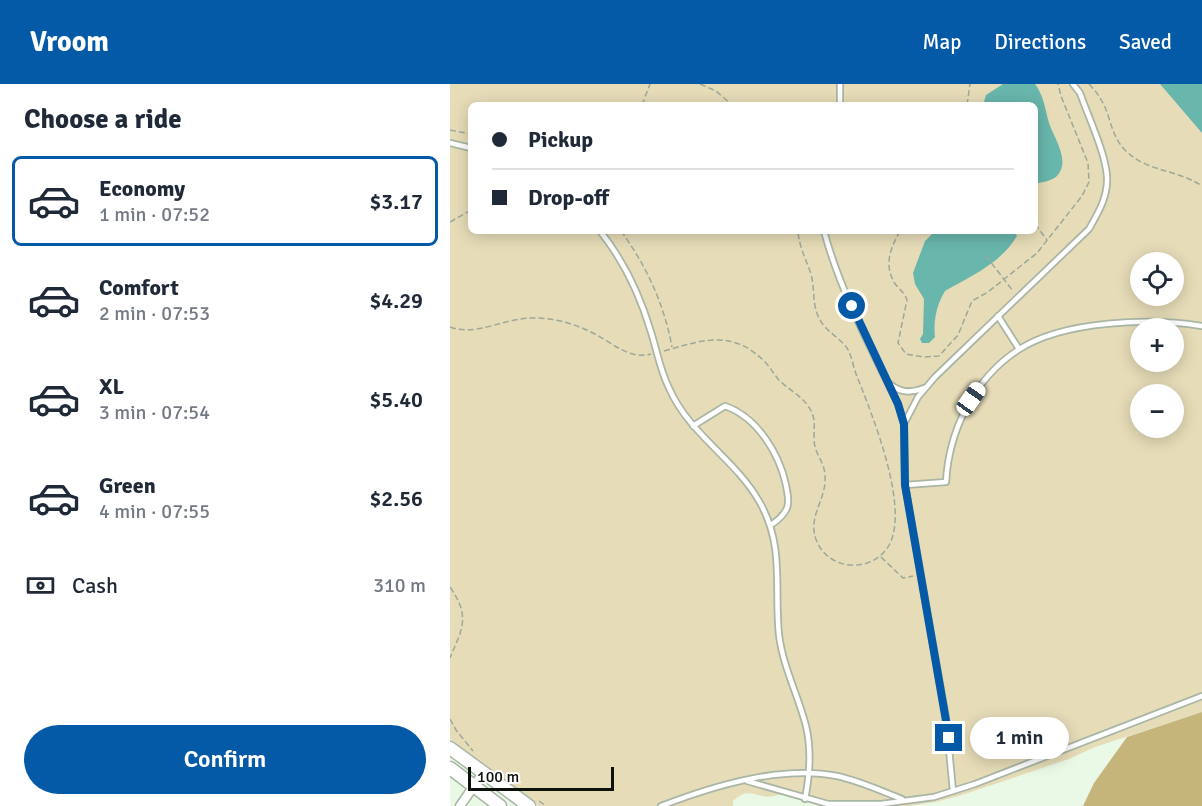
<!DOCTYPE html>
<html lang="en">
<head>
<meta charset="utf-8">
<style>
  :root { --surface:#fff; --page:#f2f2f3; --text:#1f2937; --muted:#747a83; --line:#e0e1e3; --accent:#045aa7 }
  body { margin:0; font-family:Signika,sans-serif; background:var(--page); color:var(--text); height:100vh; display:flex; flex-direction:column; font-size:22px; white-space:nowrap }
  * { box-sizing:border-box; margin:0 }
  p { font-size:20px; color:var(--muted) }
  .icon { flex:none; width:33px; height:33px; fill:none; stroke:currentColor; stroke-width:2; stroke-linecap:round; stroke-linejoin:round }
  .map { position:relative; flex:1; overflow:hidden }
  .panel { display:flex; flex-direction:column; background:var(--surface); width:450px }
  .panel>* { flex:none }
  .top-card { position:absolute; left:18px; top:18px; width:570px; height:132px; border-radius:9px; box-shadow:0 3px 15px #0003; display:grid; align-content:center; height:132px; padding:0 24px; background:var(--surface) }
  .controls { position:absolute; left:680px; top:168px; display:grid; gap:12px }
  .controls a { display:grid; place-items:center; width:54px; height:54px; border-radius:50%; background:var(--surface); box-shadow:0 3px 15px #0003; font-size:30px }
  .scale { position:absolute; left:18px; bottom:15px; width:146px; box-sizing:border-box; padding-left:6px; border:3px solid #0c110b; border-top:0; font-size:16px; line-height:21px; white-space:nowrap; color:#0c110b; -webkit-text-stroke:4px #fff; paint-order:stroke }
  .end { position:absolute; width:27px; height:27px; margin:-14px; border:8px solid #045aa7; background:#fff; box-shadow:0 0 0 3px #fff }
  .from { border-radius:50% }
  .bubble { position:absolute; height:42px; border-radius:21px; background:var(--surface); box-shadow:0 3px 15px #0003; font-size:20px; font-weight:600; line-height:42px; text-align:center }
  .car { position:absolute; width:18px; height:36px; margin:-18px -9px; border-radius:8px; box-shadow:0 0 4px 2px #0007; background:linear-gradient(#fff 24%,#345 0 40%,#fff 0 76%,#345 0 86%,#fff 0) }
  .top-card b { display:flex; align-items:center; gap:21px; height:57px; font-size:22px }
  .top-card b+b { border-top:2px solid var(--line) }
  .top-card i { width:15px; height:15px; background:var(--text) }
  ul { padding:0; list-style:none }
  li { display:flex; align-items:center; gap:18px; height:90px; margin:0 12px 9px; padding:0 12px; border:3px solid transparent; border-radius:9px }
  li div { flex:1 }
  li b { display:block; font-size:22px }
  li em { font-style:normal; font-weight:600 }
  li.on { border-color:var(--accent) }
  li>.icon { width:54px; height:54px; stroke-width:1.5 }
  h2 { padding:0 24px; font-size:27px; line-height:72px }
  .pay { display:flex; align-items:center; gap:15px; height:66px; padding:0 24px; font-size:22px }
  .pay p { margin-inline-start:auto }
  .action { display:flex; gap:12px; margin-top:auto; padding:12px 24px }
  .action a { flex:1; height:69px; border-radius:36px; background:var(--accent); color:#fff; font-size:24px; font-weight:600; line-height:69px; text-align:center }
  header { display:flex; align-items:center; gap:36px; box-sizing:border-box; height:84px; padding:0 30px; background:var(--accent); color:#fff }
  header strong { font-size:28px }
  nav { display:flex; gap:33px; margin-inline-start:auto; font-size:21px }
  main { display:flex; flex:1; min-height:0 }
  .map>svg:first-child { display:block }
  .green { fill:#e6dcb8; fill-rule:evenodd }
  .forest { fill:#c6b57b }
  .water { fill:#69b6ac }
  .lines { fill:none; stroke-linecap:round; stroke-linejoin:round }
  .service-casing { stroke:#a9b6a5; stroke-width:8 }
  .minor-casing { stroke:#a9b6a5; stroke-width:11 }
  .secondary-casing { stroke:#a9b6a5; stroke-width:15 }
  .path { stroke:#9da89a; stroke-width:1.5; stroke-dasharray:6 3; stroke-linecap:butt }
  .service { stroke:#fff; stroke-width:4.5 }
  .minor { stroke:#fff; stroke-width:8 }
  .secondary { stroke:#fff; stroke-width:12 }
  .route { stroke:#045aa7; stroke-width:8 }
</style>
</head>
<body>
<header>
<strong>Vroom</strong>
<nav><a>Map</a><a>Directions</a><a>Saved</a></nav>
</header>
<main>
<section class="panel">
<h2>Choose a ride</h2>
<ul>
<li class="on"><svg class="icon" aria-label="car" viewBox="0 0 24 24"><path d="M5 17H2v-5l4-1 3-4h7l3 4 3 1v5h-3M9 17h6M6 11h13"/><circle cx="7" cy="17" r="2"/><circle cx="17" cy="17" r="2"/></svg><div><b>Economy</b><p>1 min · 07:52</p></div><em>$3.17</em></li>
<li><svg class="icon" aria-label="car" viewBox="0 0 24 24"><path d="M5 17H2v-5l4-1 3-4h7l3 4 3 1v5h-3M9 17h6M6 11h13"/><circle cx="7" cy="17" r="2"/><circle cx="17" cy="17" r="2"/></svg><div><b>Comfort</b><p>2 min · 07:53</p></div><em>$4.29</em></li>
<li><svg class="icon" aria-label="car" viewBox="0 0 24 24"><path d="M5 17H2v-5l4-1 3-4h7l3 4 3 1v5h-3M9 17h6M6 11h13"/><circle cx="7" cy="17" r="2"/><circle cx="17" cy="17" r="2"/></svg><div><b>XL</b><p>3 min · 07:54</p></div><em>$5.40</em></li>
<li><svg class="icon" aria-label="car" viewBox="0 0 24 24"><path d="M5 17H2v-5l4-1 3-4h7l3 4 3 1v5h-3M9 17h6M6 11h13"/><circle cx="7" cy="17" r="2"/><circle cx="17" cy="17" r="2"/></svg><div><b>Green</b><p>4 min · 07:55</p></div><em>$2.56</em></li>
</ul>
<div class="pay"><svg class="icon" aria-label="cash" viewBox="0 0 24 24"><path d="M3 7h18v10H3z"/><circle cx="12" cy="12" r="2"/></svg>Cash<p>310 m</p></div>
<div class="action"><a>Confirm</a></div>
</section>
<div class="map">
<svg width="752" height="722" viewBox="0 0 752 722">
  <rect width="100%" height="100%" fill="#eaf9e6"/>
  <!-- green -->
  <path class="green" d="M0,0H718L752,41V628L645,663L619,675L512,711L486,718L458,722H369L334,708C309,722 303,698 283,717V722H89L0,655ZM21,21H585V147H21ZM690,178H723V212H690ZM690,244H723V278H690ZM690,310H723V344H690Z"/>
  <!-- forest -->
  <path class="forest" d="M752,628V722H633L644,699L677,653Z"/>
  <!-- water -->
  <g class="water">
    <path d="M553,0H585C594,12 595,25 599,39C604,54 621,77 607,92C602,97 592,98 585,100V21H533L536,11Z"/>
    <path d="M710,0H752V49Z"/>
    <path d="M485,147H564L567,152C551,179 521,192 495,207C487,220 483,237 485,253L479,259H472L470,255L473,250L474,215L465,200L463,189L475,157Z"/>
  </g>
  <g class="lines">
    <defs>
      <g id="service">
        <path d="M390,0V21"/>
        <path d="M0,59L21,64"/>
        <path d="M150,147C174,177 190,211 201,248C207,267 210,286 219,304C239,350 285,375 309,417C335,462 324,503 329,551C333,583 348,611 356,642C362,667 360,690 355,715"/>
        <path d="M374,147C390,207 421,264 448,320L454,340L455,401L496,634L503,707"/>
        <path d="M548,232L569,265"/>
        <path d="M440,300C450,309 462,309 474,304"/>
        <path d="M454,340L468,313L485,293L639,145C648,129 658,113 657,93C656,70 638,32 630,9L623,0"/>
        <path d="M243,342L275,322C307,333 329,369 336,401C337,408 340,417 337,424C334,431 327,437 321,441"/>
        <path d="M455,401L496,398C499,346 524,295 568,266C614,236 700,234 752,242"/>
        <path d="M297,697L378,720H431L484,713L525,700L752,612"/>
        <path d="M211,722C263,702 331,681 387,692C410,697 431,707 452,715"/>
      </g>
      <path id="minor" d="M10,722L33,689"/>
      <g id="secondary">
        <path d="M0,664L79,722"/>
        <path d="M0,684L50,722"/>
      </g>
    </defs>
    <!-- service casing -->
    <use href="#service" class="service-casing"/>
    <!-- minor casing -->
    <use href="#minor" class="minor-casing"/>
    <!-- secondary casing -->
    <use href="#secondary" class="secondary-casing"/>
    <!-- path -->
    <g class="path">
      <path d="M250,0L266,7L282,21"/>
      <path d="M639,0C648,9 654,19 658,31C662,44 665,55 674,65C695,88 727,85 752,102"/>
      <path d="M192,21L200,0"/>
      <path d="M517,21L520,0"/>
      <path d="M0,46L21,50"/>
      <path d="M0,138L21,126"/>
      <path d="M585,140L597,156"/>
      <path d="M171,147C197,183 214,220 222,263"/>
      <path d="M450,147C440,165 433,182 446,201C450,206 455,209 457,216L448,259L456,270L474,273L489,272L508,251L522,217L538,208L587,169L632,112L639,98L638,79L611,12L608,0"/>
      <path d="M536,172L563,207"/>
      <path d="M0,243C27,253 55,233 85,234C105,234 125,240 143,249C162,258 178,276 201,270"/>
      <path d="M214,267C250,257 280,245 312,275C319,281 323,289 329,296C342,309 360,315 364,336C365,344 363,354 365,363C368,373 375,381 375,392C377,416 356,433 367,458C379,485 416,489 435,467C465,433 421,328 406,290C403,282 402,272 397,264C389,253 375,247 369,234C362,221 365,205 361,190C356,175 349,163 348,147"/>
      <path d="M431,473L453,494L463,492"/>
      <path d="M0,503C21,533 12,545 0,574"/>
      <path d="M0,635L6,646L23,667"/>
      <path d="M89,717L96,722"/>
    </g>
    <!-- service -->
    <use href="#service" class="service"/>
    <!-- minor -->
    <use href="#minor" class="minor"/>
    <!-- secondary -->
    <use href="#secondary" class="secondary"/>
  </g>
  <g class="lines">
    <!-- route -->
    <path class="route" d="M402,222L448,320L454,340L455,401L499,654"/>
  </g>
</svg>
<div class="controls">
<a><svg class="icon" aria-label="locate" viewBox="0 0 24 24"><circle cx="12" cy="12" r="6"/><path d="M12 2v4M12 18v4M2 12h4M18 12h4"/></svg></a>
<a>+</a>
<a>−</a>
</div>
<div class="scale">100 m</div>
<i class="end from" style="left:402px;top:222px"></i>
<i class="end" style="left:499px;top:654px"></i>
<div class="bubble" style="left:520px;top:633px;width:99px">1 min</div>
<i class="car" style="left:521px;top:315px;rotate:35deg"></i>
<div class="top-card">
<b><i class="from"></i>Pickup</b>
<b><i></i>Drop-off</b>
</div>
</div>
</main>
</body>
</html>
